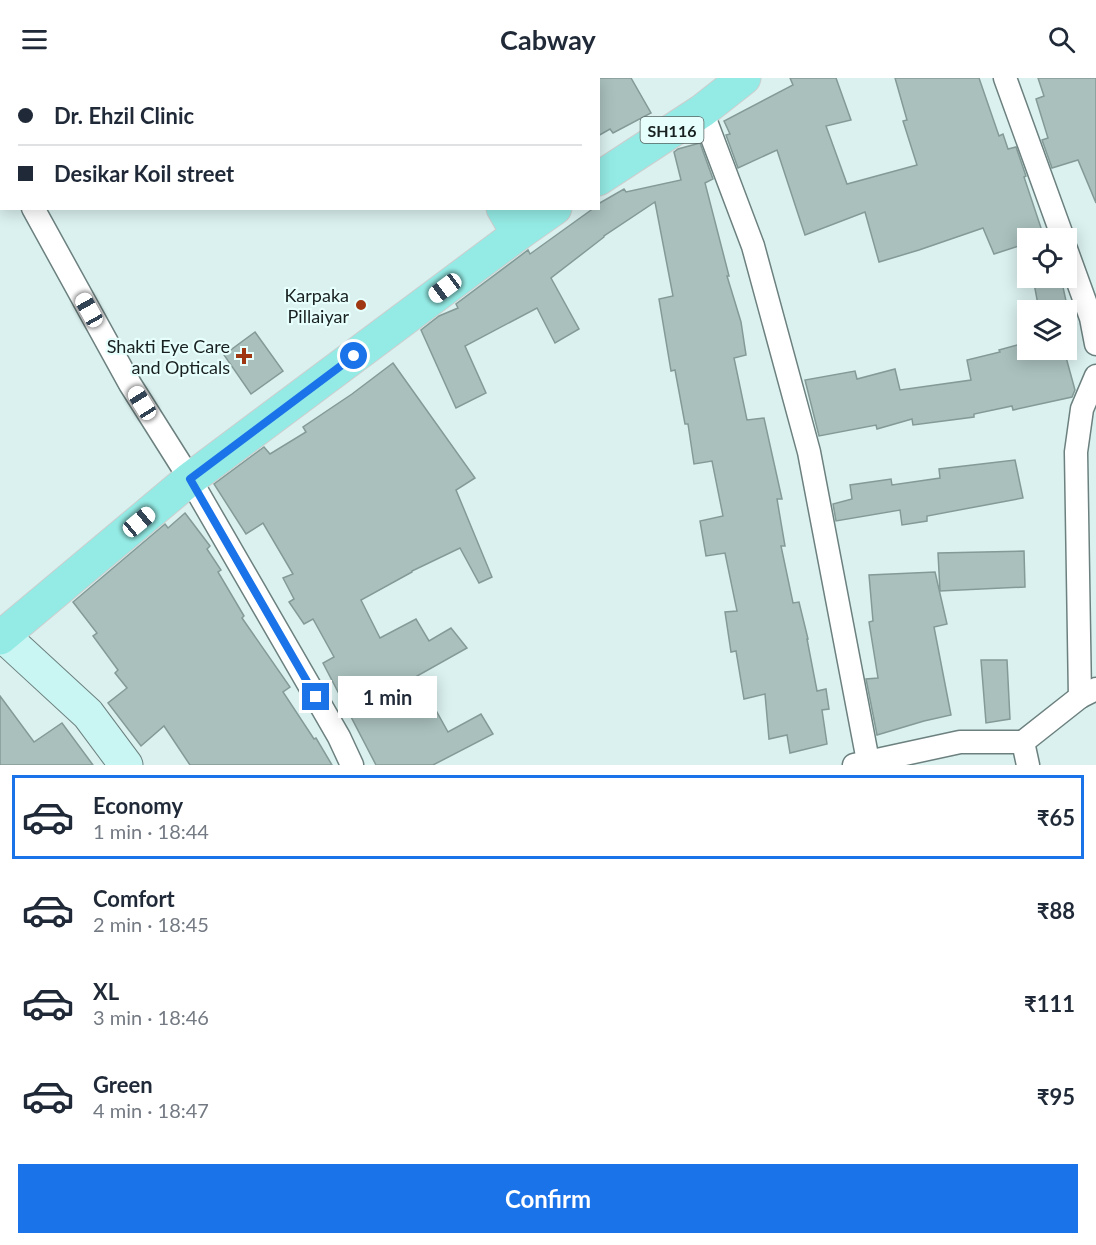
<!DOCTYPE html>
<html lang="en">
<head>
<meta charset="utf-8">
<style>
  :root { --surface:#fff; --page:#f2f2f3; --text:#1f2937; --muted:#747a83; --line:#e0e1e3; --accent:#1a73e8 }
  body { margin:0; font-family:Lato,sans-serif; background:var(--page); color:var(--text); height:100vh; display:flex; flex-direction:column; font-size:22px; white-space:nowrap }
  * { box-sizing:border-box; margin:0 }
  p { font-size:20px; color:var(--muted) }
  .icon { flex:none; width:33px; height:33px; fill:none; stroke:currentColor; stroke-width:2; stroke-linecap:round; stroke-linejoin:round }
  .map { position:relative; height:687px; overflow:hidden }
  .side { display:flex; flex-direction:column; background:var(--surface); flex:1 }
  .side>* { flex:none }
  .guide { position:absolute; left:0px; top:0px; width:600px; height:132px; box-shadow:0 3px 15px #0003; display:grid; align-content:center; height:132px; padding:0 18px; background:var(--surface) }
  .fabs { position:absolute; left:1017px; top:150px; display:grid; gap:12px }
  .fabs a { display:grid; place-items:center; width:60px; height:60px; border-radius:0px; background:var(--surface); box-shadow:0 3px 15px #0003; font-size:30px }
  .end { position:absolute; width:27px; height:27px; margin:-14px; border:8px solid #1a73e8; background:#fff; box-shadow:0 0 0 3px #fff }
  .from { border-radius:50% }
  .bubble { position:absolute; height:42px; border-radius:0px; background:var(--surface); box-shadow:0 3px 15px #0003; font-size:20px; font-weight:700; line-height:42px; text-align:center }
  .car { position:absolute; width:18px; height:36px; margin:-18px -9px; border-radius:8px; box-shadow:0 0 4px 2px #0007; background:linear-gradient(#fff 24%,#345 0 40%,#fff 0 76%,#345 0 86%,#fff 0) }
  .guide b { display:flex; align-items:center; gap:21px; height:57px; font-size:22px }
  .guide b+b { border-top:2px solid var(--line) }
  .guide i { width:15px; height:15px; background:var(--text) }
  ul { padding:10px 0 0; list-style:none }
  li { display:flex; align-items:center; gap:18px; height:84px; margin:0 12px 9px; padding:0 6px; border:3px solid transparent; border-radius:0px }
  li div { flex:1 }
  li b { display:block; font-size:22px }
  li em { font-style:normal; font-weight:700 }
  li.active { border-color:var(--accent) }
  li>.icon { width:54px; height:54px; stroke-width:1.5 }
  .button { display:flex; gap:12px; margin-top:auto; padding:12px 18px }
  .button a { flex:1; height:69px; border-radius:0px; background:var(--accent); color:#fff; font-size:24px; font-weight:700; line-height:69px; text-align:center }
  header { display:flex; justify-content:space-between; align-items:center; height:78px; padding:0 18px; background:var(--surface); font-size:27px; font-weight:700 }
  .map>svg:first-child { display:block }
  .building { fill:#a9c0bd; stroke:#849a97; stroke-width:1.5 }
  .lines { fill:none; stroke-linecap:round; stroke-linejoin:round }
  .street-casing { stroke:#6c817f; stroke-width:25 }
  .secondary-casing { stroke:#6c817f; stroke-width:35 }
  .primary-casing { stroke:#cccece; stroke-width:35 }
  .street { stroke:#fff; stroke-width:22 }
  .secondary { stroke:#c9f5f2; stroke-width:33 }
  .primary { stroke:#94ebe5; stroke-width:33 }
  .route { stroke:#1a73e8; stroke-width:8 }
  .poi-dot { fill:#9e3712; stroke:#e7fffc; stroke-width:2 }
  .labels { text-anchor:middle; dominant-baseline:central; stroke-width:4.5; stroke-linejoin:round; paint-order:stroke }
  .shield { fill:#e7fffc; stroke:#576462; stroke-width:1.5 }
  .shield-label { font-size:16px; font-weight:bold; fill:#192120 }
  .poi-label { font-size:18px; fill:#192120; stroke:#e7fffc; text-anchor:end }
</style>
</head>
<body>
<header><svg class="icon" aria-label="menu" viewBox="0 0 24 24"><path d="M4 6h16M4 12h16M4 18h16"/></svg>Cabway<svg class="icon" aria-label="search" viewBox="0 0 24 24"><circle cx="10" cy="10" r="6"/><path d="M15 15l6 6"/></svg></header>
<div class="map">
<svg width="1096" height="687" viewBox="0 0 1096 687">
  <rect width="100%" height="100%" fill="#daf1ef"/>
  <!-- building -->
  <g class="building">
    <path d="M598,0H631L651,35L613,55L610,51L598,58Z"/>
    <path d="M790,0H836L851,42L826,48L847,106L917,87L903,43L907,42L895,0H979L999,58L1003,56L1008,71L1016,69L1026,98L1024,99L1044,159L1040,160H1028V165L994,176L983,150L919,172L879,184L865,134L805,157L777,72L738,90L726,57L730,56L724,43L793,7Z"/>
    <path d="M1038,0H1096V125L1078,82L1052,90L1042,62L1048,60L1036,21L1044,18Z"/>
    <path d="M700,65L713,101L705,105L729,198H727L741,244L746,277L734,280L747,342L764,340L782,421H777L785,468H781L793,525L799,524L808,561H807L817,613L826,611L829,631L822,632L827,666L790,675L787,657L769,661L765,616L744,621L736,573L731,574L725,534L737,533L725,475L706,478L700,443L723,438L712,383L694,386L688,346H685L675,292L671,293L659,221L673,218L655,124L604,158V159L551,200L579,251L555,265L537,230L465,268L486,315L456,330L421,252L439,238L458,230L456,226L528,172L530,176L594,130H598V126L624,111L626,114L681,102L674,74L678,71Z"/>
    <path d="M1033,200H1061L1068,232H1039Z"/>
    <path d="M255,254L283,293L251,316L224,277Z"/>
    <path d="M1028,264V272H1031L1033,280L1064,272L1075,312L1072,319L1013,332L1012,328L974,336V339L913,347L912,341L877,351L876,347L819,358L805,302L855,293L857,301L895,291L900,312L971,302L967,282L1000,274L999,272Z"/>
    <path d="M393,285L475,400L456,412L492,499L479,505L460,470L412,493V494L361,522L380,560L416,541L429,563L451,550L467,570L417,598L448,654L481,636L493,656L433,687H376L323,585L334,579L313,541L304,546L289,524L294,521L283,500L293,496L263,445L246,456L214,406L264,369L270,376L306,354L303,349L352,316Z"/>
    <path d="M1015,382L1023,420L927,438V443L902,447L900,432L836,443L833,426L852,421L850,407L891,401L892,407L940,400L939,391Z"/>
    <path d="M185,435L210,468L207,471L221,492L218,494L244,538L242,540L290,609L283,614L314,661L316,660L332,687H190L164,648L141,668L108,625L127,610L115,595L118,592L93,558L97,555L73,524L165,446L168,450Z"/>
    <path d="M1024,473L1025,509L940,513L938,475Z"/>
    <path d="M935,494L947,546L934,549L951,637L924,643L877,657L866,601L878,600L869,544L873,543L869,497Z"/>
    <path d="M981,582H1007L1010,641L986,645Z"/>
    <path d="M0,618L34,664L62,645L93,687H0Z"/>
  </g>
  <g class="lines">
    <defs>
      <g id="street">
        <path d="M1005,0L1063,160"/>
        <path d="M702,33L753,168L809,374L868,683"/>
        <path d="M0,69L2,72"/>
        <path d="M33,130L130,306L190,401L339,659L352,687"/>
        <path d="M1066,171L1091,240L1096,266"/>
        <path d="M1080,619L1076,374L1082,331L1096,298"/>
        <path d="M1023,664L1080,619L1096,611"/>
        <path d="M854,687L960,664H1023L1028,687"/>
      </g>
      <path id="secondary" d="M0,555L88,636L126,687"/>
      <g id="primary">
        <path d="M425,0L426,2"/>
        <path d="M598,101L702,33L744,0"/>
        <path d="M503,130L518,156"/>
        <path d="M0,560L190,401L518,156L555,130"/>
      </g>
    </defs>
    <!-- street casing -->
    <use href="#street" class="street-casing"/>
    <!-- secondary casing -->
    <use href="#secondary" class="secondary-casing"/>
    <!-- primary casing -->
    <use href="#primary" class="primary-casing"/>
    <!-- street -->
    <use href="#street" class="street"/>
    <!-- secondary -->
    <use href="#secondary" class="secondary"/>
    <!-- primary -->
    <use href="#primary" class="primary"/>
  </g>
  <g class="lines">
    <!-- route -->
    <path class="route" d="M316,619L190,401L354,278"/>
  </g>
  <!-- markers -->
  <g class="poi-dot">
    <circle cx="361" cy="227" r="6"/>
    <path d="M241 269h6v6h6v6h-6v6h-6v-6h-6v-6h6z"/>
  </g>
  <g class="labels">
    <!-- shield labels -->
    <rect class="shield" x="640.5" y="39" width="63" height="26" rx="4.5"/>
    <g class="shield-label">
      <text x="672" y="52">SH116</text>
    </g>
    <!-- poi labels -->
    <g class="poi-label">
      <text x="349" y="217">Karpaka<tspan x="349" dy="21">Pillaiyar</tspan></text>
      <text x="230" y="268">Shakti Eye Care<tspan x="230" dy="21">and Opticals</tspan></text>
    </g>
  </g>
</svg>
<div class="fabs">
<a><svg class="icon" aria-label="locate" viewBox="0 0 24 24"><circle cx="12" cy="12" r="6"/><path d="M12 2v4M12 18v4M2 12h4M18 12h4"/></svg></a>
<a><svg class="icon" aria-label="layers" viewBox="0 0 24 24"><path d="M12 4l9 5-9 5-9-5zM3 14l9 5 9-5"/></svg></a>
</div>
<i class="end from" style="left:354px;top:278px"></i>
<i class="end" style="left:316px;top:619px"></i>
<div class="bubble" style="left:338px;top:598px;width:99px">1 min</div>
<i class="car" style="left:445px;top:210px;rotate:233deg"></i>
<i class="car" style="left:89px;top:232px;rotate:331deg"></i>
<i class="car" style="left:142px;top:325px;rotate:328deg"></i>
<i class="car" style="left:139px;top:444px;rotate:50deg"></i>
<div class="guide">
<b><i class="from"></i>Dr. Ehzil Clinic</b>
<b><i></i>Desikar Koil street</b>
</div>
</div>
<section class="side">
<ul>
<li class="active"><svg class="icon" aria-label="car" viewBox="0 0 24 24"><path d="M5 17H2v-5l4-1 3-4h7l3 4 3 1v5h-3M9 17h6M6 11h13"/><circle cx="7" cy="17" r="2"/><circle cx="17" cy="17" r="2"/></svg><div><b>Economy</b><p>1 min · 18:44</p></div><em>₹65</em></li>
<li><svg class="icon" aria-label="car" viewBox="0 0 24 24"><path d="M5 17H2v-5l4-1 3-4h7l3 4 3 1v5h-3M9 17h6M6 11h13"/><circle cx="7" cy="17" r="2"/><circle cx="17" cy="17" r="2"/></svg><div><b>Comfort</b><p>2 min · 18:45</p></div><em>₹88</em></li>
<li><svg class="icon" aria-label="car" viewBox="0 0 24 24"><path d="M5 17H2v-5l4-1 3-4h7l3 4 3 1v5h-3M9 17h6M6 11h13"/><circle cx="7" cy="17" r="2"/><circle cx="17" cy="17" r="2"/></svg><div><b>XL</b><p>3 min · 18:46</p></div><em>₹111</em></li>
<li><svg class="icon" aria-label="car" viewBox="0 0 24 24"><path d="M5 17H2v-5l4-1 3-4h7l3 4 3 1v5h-3M9 17h6M6 11h13"/><circle cx="7" cy="17" r="2"/><circle cx="17" cy="17" r="2"/></svg><div><b>Green</b><p>4 min · 18:47</p></div><em>₹95</em></li>
</ul>
<div class="button"><a>Confirm</a></div>
</section>
</body>
</html>
